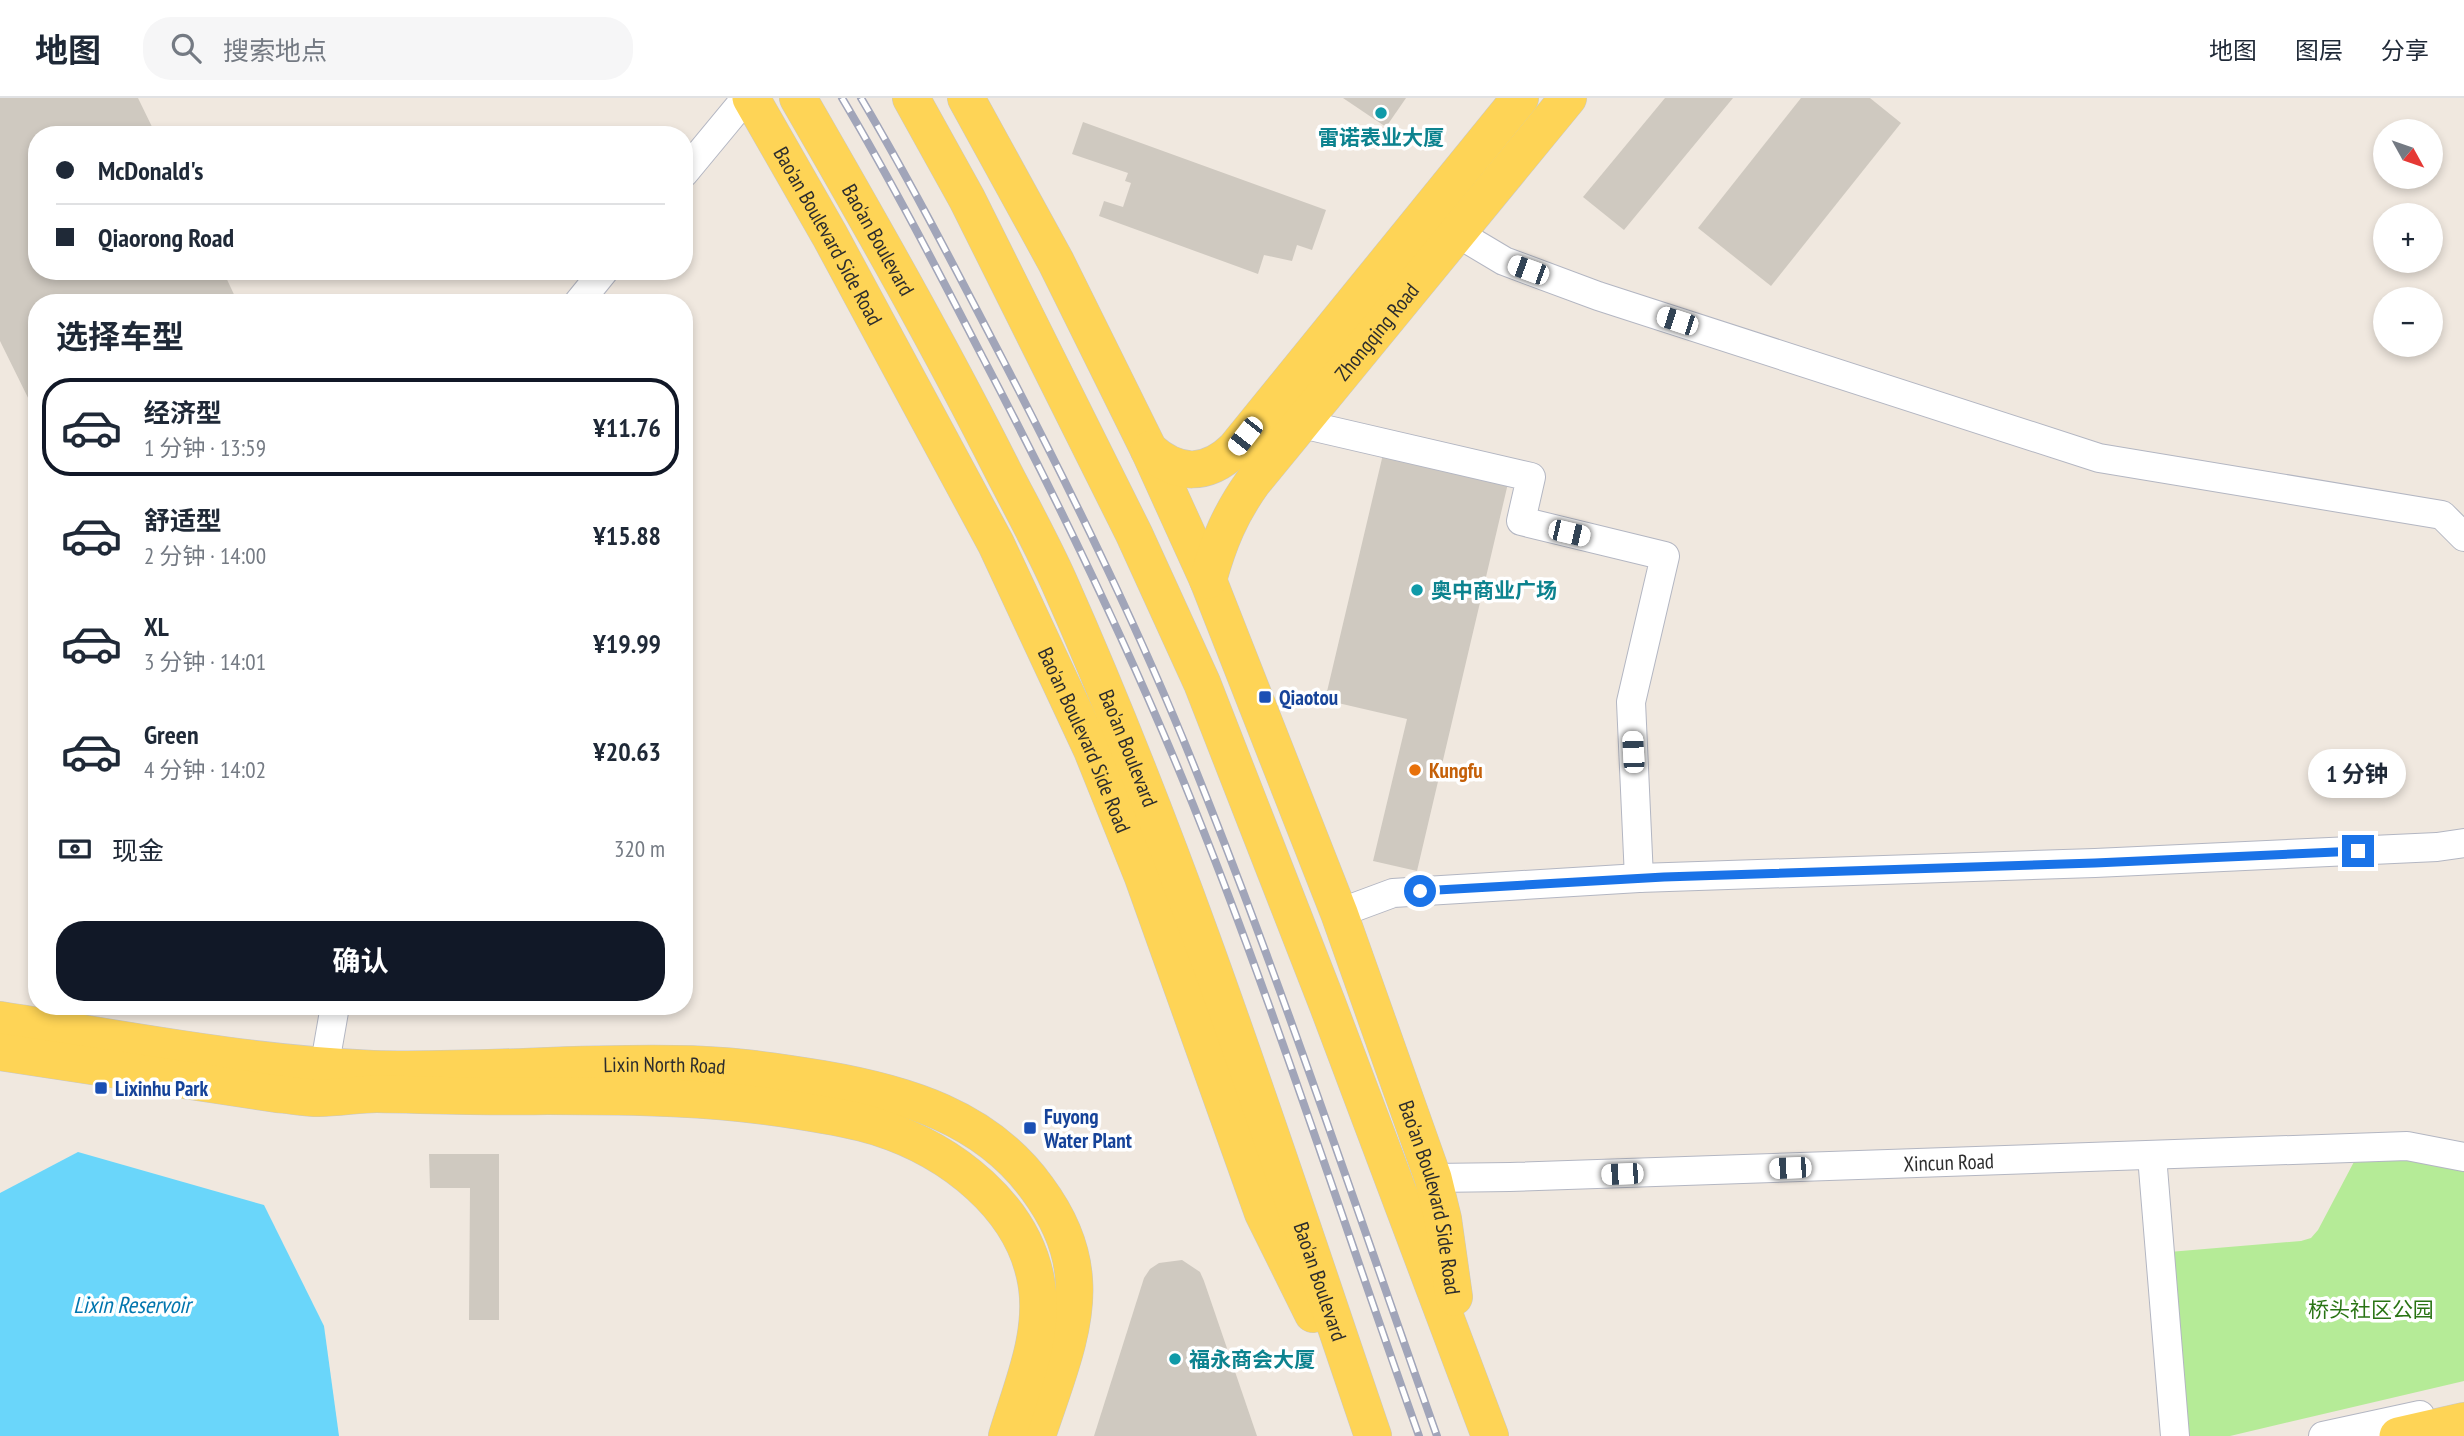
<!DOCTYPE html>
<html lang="zh">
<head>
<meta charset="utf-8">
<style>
  :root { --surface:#fff; --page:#f6f6f7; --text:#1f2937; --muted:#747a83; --line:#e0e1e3; --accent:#111827 }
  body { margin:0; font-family:"PT Sans Narrow","Noto Sans SC",sans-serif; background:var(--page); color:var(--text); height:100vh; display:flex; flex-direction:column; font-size:26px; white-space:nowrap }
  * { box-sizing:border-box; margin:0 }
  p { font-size:23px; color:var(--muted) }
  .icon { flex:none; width:38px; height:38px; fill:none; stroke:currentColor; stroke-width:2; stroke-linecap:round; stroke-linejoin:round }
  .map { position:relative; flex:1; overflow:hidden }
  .side { position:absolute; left:28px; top:196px; width:665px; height:721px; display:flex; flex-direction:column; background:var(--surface); border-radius:28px; box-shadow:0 4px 10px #0003 }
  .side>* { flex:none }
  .top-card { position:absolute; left:28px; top:28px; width:665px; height:154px; border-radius:28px; box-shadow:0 4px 10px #0003; display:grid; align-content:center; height:154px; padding:0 28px; background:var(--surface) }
  .needle { width:46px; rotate:130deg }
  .buttons { position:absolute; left:2373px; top:21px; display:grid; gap:14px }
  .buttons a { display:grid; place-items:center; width:70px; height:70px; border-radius:50%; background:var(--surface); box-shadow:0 4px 10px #0003; font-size:35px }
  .end { position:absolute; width:32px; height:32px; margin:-16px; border:9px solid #1a73e8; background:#fff; box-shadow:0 0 0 4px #fff }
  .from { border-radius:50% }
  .bubble { position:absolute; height:49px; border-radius:24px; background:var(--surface); box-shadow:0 4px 10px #0003; font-size:23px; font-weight:700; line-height:49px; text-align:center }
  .car { position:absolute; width:21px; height:42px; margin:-21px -10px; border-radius:9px; box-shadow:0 0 5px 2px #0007; background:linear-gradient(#fff 24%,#345 0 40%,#fff 0 76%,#345 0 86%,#fff 0) }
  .top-card b { display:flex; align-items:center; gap:24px; height:66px; font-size:26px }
  .top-card b+b { border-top:2px solid var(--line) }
  .top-card i { width:18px; height:18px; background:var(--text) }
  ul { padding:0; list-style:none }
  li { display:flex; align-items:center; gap:21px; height:98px; margin:0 14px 10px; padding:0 14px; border:4px solid transparent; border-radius:28px }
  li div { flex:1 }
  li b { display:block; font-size:26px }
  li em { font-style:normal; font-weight:700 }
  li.current { border-color:var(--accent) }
  li>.icon { width:63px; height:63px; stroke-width:1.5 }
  h2 { padding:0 28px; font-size:32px; line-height:84px }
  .pay { display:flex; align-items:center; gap:18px; height:77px; padding:0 28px; font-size:26px }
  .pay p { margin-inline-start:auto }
  .primary-button { display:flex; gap:14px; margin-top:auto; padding:14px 28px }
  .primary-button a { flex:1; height:80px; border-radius:28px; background:var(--accent); color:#fff; font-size:28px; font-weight:700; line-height:80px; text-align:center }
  header { display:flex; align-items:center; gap:42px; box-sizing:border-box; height:98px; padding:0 35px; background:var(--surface); border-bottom:2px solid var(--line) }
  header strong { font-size:33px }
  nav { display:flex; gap:38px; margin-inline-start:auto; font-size:24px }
  .search { width:490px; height:63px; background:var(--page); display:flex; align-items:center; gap:18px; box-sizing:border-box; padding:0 24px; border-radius:28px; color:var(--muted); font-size:26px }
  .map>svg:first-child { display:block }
  .green { fill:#b5eb97 }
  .water { fill:#6ad6fa }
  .building { fill:#cfc9c0 }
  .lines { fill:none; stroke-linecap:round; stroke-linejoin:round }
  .minor-casing { stroke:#b3b6c2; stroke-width:30 }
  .major-casing { stroke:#c8c8c8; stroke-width:38 }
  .minor { stroke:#fff; stroke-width:28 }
  .major { stroke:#fed456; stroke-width:37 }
  .rail-casing { stroke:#a1a5b9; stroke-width:8 }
  .rail { stroke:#fff; stroke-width:5; stroke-dasharray:16; stroke-linecap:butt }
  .route { stroke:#1a73e8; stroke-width:9 }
  .culture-dot { fill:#0f9aa8; stroke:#fff; stroke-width:2.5 }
  .transit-dot { fill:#1a4fb4; stroke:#fff; stroke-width:2.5 }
  .food-dot { fill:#e8710a; stroke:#fff; stroke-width:2.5 }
  .labels { text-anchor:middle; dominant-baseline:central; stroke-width:7; stroke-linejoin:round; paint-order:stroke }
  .culture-label { font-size:21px; font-weight:bold; fill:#0d838f; stroke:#fff; text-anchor:start }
  .street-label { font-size:21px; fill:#2d2d2d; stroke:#fff }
  .transit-label { font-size:21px; font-weight:bold; fill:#164399; stroke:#fff; text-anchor:start }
  .food-label { font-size:21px; font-weight:bold; fill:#c56008; stroke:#fff; text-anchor:start }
  .park-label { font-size:21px; fill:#297414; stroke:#fff }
  .water-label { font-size:23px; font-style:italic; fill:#0175ae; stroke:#fff }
</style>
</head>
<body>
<header>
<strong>地图</strong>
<div class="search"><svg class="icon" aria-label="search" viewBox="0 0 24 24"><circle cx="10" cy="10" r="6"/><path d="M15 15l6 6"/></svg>搜索地点</div>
<nav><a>地图</a><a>图层</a><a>分享</a></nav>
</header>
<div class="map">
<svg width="2464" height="1338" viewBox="0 0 2464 1338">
  <rect width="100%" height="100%" fill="#f0e8df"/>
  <!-- green -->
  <path class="green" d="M2365,1055L2464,1065V1283L2230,1338H2184L2169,1154L2301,1143L2311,1140L2318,1132L2356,1060Z"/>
  <!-- water -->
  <path class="water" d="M78,1054L264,1107L324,1228L339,1338H0V1095Z"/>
  <!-- building -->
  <g class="building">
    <path d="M0,0H138L156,37H37V173H223L238,205H37V318L0,243Z"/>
    <path d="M1343,0H1406L1386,29Z"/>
    <path d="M1665,0H1733L1624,132L1583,99Z"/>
    <path d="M1801,0H1870L1901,25L1771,188L1698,130Z"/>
    <path d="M1083,24L1326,112L1312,152L1297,147L1292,163L1264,157L1258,176L1099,118L1104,103L1123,109L1131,85L1125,83L1128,75L1072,56Z"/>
    <path d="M1384,352L1509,381L1417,773L1373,763L1407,621L1325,602Z"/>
    <path d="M429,1056H499V1222H469L470,1090H430Z"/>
    <path d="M1182,1162L1200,1174L1204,1183L1257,1338H1094L1144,1180L1150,1171L1159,1165Z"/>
  </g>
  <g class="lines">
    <defs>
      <g id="minor">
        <path d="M684,75L746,0"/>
        <path d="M1457,135L1504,163L1598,198L2099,360L2442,417L2464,439"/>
        <path d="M578,205L604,173"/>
        <path d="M1302,326L1531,379L1521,423L1665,458L1631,604L1639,780"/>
        <path d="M1339,815L1393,795L1639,780L2095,765L2437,749L2464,745"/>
        <path d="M321,988L335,908"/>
        <path d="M2152,1058L2175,1338"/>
        <path id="s1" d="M1433,1080L1510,1079L2407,1048L2464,1059"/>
        <path d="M2323,1338L2420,1317"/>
      </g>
      <g id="major">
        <path id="s2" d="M751,0L830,138L996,446L1092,652L1143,779L1263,1115L1313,1216"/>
        <path id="s3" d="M798,0C869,123 939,246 1003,373C1022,410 1042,446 1059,484C1183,762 1275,1051 1373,1338"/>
        <path d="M911,0L967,101L1134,436L1202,585L1327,905L1490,1338"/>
        <path id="s4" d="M966,0L1056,164L1149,352L1208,482L1339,815L1433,1080L1443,1121L1454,1199"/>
        <path d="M1149,352C1178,378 1207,378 1235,351L1520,0"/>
        <path id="s5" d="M1208,482C1219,443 1230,416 1253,384L1568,0"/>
        <path id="s6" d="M0,922C123,941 248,966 373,971C473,974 574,964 675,966C724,966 773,973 822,981C904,995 986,1019 1037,1090C1057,1117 1072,1148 1074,1182C1078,1232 1052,1291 1037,1338"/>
        <path d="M0,954L277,996C291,997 305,1000 319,1000C339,1000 358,996 377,996C434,997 490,999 547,998C632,998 716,999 800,1013C826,1017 852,1021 877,1029C950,1052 1026,1109 1037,1189C1044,1239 1021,1291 1007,1338"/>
        <path d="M2398,1338L2464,1323"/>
      </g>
    </defs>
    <!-- minor casing -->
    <use href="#minor" class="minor-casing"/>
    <!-- major casing -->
    <use href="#major" class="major-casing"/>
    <!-- minor -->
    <use href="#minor" class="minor"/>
    <!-- major -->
    <use href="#major" class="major"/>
    <defs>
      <g id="rail">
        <path d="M842,0C892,84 937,171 982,258C1055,397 1123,537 1183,682C1271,897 1341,1119 1419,1338"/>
        <path d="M861,0C912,86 958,176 1004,264C1075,401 1143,539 1200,683C1286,898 1359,1119 1437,1338"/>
      </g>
    </defs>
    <!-- rail casing -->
    <use href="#rail" class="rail-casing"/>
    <!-- rail -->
    <use href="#rail" class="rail"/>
  </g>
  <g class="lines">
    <!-- route -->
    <path class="route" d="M1420,793L1664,779L2095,765L2358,753"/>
  </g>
  <!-- markers -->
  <g class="culture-dot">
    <circle cx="1381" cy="15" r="7"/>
    <circle cx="1417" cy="492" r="7"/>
    <circle cx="1175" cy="1261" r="7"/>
  </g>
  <g class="transit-dot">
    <rect x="1258" y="592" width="14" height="14" rx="3.5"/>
    <rect x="94" y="983" width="14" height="14" rx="3.5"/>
    <rect x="1023" y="1023" width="14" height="14" rx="3.5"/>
  </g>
  <circle class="food-dot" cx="1415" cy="672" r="7"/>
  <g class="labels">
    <!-- culture labels -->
    <g class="culture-label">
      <text x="1381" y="39" text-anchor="middle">雷诺表业大厦</text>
      <text x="1431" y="492">奥中商业广场</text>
      <text x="1189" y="1261">福永商会大厦</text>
    </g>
    <!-- street labels -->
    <g class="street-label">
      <text stroke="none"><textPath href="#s2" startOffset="158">Bao'an Boulevard Side Road</textPath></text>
      <text stroke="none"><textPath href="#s3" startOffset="163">Bao'an Boulevard</textPath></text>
      <text stroke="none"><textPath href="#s5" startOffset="303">Zhongqing Road</textPath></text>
      <text stroke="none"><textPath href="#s2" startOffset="724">Bao'an Boulevard Side Road</textPath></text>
      <text stroke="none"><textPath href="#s3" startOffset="730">Bao'an Boulevard</textPath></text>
      <text stroke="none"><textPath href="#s6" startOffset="668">Lixin North Road</textPath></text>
      <text stroke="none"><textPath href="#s1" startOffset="516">Xincun Road</textPath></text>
      <text stroke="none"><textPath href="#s4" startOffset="1197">Bao'an Boulevard Side Road</textPath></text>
      <text stroke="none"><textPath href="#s3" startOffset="1297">Bao'an Boulevard</textPath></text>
    </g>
    <!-- transit labels -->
    <g class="transit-label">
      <text x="1279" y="599">Qiaotou</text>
      <text x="115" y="990">Lixinhu Park</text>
      <text x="1044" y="1018">Fuyong<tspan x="1044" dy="24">Water Plant</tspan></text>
    </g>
    <!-- food labels -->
    <g class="food-label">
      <text x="1429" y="672">Kungfu</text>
    </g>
    <!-- park labels -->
    <g class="park-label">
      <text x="2371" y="1211">桥头社区公园</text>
    </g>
    <!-- water labels -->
    <g class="water-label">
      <text x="132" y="1206">Lixin Reservoir</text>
    </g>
  </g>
</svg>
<div class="buttons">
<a><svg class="needle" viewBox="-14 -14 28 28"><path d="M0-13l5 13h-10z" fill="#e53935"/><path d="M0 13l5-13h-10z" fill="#747a83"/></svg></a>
<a>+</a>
<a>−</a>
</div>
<i class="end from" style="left:1420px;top:793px"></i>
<i class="end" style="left:2358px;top:753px"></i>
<div class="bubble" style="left:2308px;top:651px;width:98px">1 分钟</div>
<i class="car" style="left:1528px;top:172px;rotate:290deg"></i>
<i class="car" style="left:1677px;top:223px;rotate:288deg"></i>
<i class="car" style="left:1245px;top:338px;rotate:218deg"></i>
<i class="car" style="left:1569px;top:435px;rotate:103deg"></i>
<i class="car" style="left:1633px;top:654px;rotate:357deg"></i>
<i class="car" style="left:1790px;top:1070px;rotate:268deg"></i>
<i class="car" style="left:1622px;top:1076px;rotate:268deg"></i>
<div class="top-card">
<b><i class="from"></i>McDonald's</b>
<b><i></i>Qiaorong Road</b>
</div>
<section class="side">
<h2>选择车型</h2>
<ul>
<li class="current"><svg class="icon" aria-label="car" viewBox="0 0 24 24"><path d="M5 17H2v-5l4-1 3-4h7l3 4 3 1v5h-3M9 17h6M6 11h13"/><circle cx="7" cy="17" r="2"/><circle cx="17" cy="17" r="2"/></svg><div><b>经济型</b><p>1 分钟 · 13:59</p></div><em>¥11.76</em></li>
<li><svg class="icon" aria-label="car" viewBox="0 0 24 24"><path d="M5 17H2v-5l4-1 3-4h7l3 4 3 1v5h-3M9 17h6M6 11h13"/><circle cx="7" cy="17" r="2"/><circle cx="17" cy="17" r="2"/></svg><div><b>舒适型</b><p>2 分钟 · 14:00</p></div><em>¥15.88</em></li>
<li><svg class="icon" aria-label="car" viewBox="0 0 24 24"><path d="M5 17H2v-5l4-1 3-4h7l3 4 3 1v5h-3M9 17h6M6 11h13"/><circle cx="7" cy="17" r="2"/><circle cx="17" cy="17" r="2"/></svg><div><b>XL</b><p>3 分钟 · 14:01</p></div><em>¥19.99</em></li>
<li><svg class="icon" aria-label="car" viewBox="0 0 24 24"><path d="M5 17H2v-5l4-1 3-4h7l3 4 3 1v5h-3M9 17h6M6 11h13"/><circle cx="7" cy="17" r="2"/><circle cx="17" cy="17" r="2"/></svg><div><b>Green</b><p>4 分钟 · 14:02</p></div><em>¥20.63</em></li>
</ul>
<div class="pay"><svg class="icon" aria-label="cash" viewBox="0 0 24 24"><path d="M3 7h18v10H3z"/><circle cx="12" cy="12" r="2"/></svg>现金<p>320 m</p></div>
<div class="primary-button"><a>确认</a></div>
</section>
</div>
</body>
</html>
